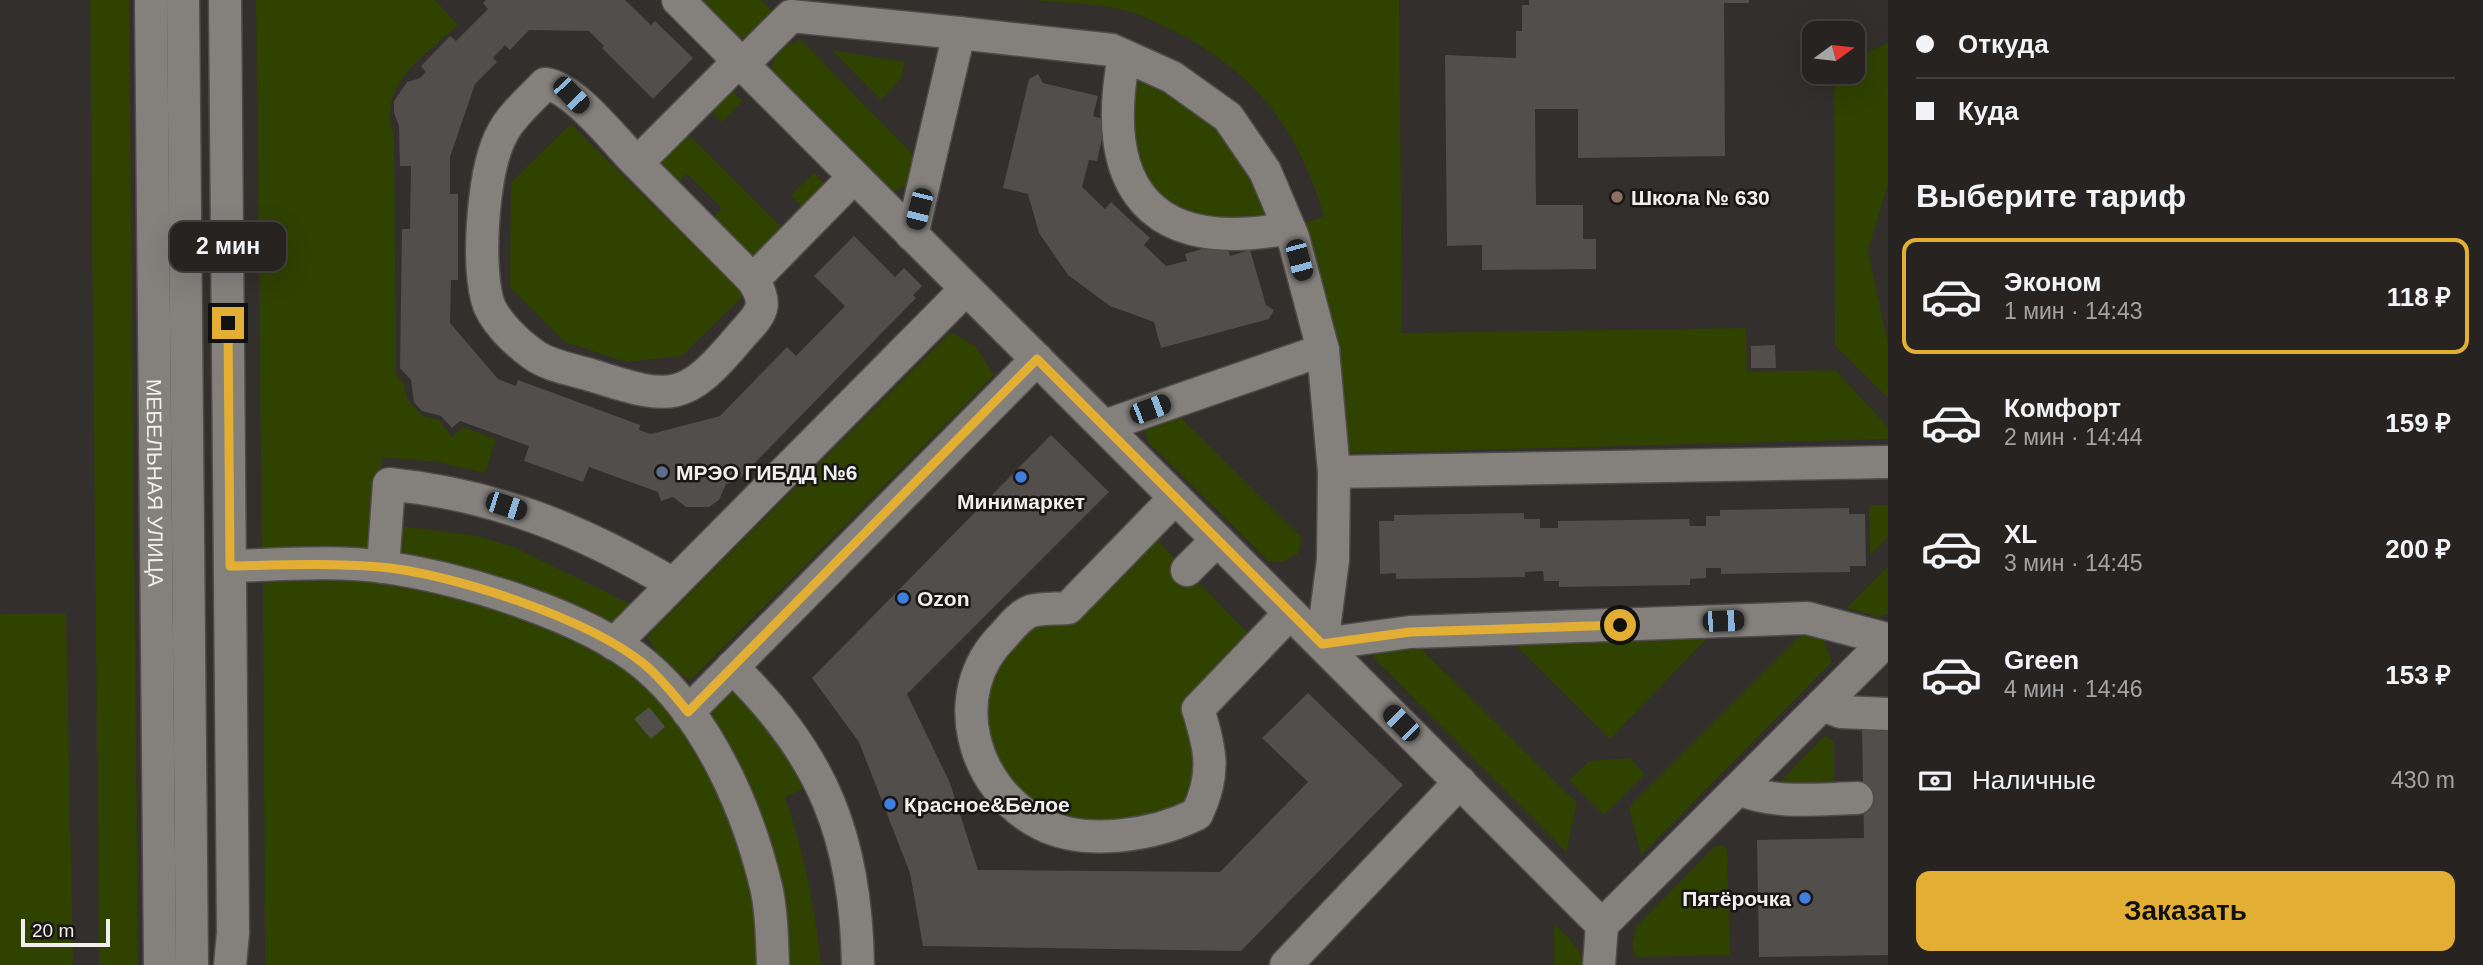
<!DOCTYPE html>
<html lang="ru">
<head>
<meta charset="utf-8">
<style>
  :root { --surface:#262321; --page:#322f2e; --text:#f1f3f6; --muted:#a4a4a5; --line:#42403f; --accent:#e2af34 }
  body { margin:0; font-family:Arial,sans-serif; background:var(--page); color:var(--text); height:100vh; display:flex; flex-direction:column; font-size:26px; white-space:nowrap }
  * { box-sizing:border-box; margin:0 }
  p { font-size:23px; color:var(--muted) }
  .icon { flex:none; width:38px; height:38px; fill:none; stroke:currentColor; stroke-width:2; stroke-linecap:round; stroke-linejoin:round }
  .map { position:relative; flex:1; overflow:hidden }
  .panel { display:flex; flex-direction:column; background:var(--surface); width:595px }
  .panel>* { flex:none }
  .top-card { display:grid; align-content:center; height:154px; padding:0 28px; background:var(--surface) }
  .needle { width:46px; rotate:75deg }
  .buttons { position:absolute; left:1802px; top:21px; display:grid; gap:14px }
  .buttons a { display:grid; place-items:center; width:63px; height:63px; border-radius:14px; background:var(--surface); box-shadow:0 7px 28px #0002,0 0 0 2px var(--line); font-size:35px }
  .scale { position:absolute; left:21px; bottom:18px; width:89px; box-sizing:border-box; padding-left:7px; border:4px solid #f2f0ee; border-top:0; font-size:19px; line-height:24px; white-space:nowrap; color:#f2f0ee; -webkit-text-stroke:5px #191716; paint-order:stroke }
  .end { position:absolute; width:32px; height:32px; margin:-16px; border:9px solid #e2af34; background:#111; box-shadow:0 0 0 4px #111 }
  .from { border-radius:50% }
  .bubble { position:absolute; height:49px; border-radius:14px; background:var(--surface); box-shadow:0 7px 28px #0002,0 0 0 2px var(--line); font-size:23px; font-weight:700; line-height:49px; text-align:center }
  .car { position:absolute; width:21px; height:42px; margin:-21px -10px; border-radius:9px; box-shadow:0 0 5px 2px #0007; background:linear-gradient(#222 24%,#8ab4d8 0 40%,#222 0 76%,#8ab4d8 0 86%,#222 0) }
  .top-card b { display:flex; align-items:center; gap:24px; height:66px; font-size:26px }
  .top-card b+b { border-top:2px solid var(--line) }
  .top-card i { width:18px; height:18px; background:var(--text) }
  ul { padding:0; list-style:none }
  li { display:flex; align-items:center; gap:21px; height:116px; margin:0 14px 10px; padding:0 14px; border:4px solid transparent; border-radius:14px }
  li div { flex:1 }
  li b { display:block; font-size:26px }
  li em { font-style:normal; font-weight:700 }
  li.selected { border-color:var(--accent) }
  li>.icon { width:63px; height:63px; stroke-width:1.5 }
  h2 { padding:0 28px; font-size:32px; line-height:84px }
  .pay { display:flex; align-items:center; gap:18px; height:77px; padding:0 28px; font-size:26px }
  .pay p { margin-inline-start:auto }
  .cta { display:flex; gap:14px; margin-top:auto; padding:14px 28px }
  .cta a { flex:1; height:80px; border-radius:14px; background:var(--accent); color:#111; font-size:28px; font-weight:700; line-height:80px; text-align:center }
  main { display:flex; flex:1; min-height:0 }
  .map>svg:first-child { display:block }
  .green { fill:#2f4200 }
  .building { fill:#514e4b }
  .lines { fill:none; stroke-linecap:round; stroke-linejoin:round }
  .minor-casing { stroke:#4e4b49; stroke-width:35 }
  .minor { stroke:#84817d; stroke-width:32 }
  .route { stroke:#e2af34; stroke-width:9 }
  .education-dot { fill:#8d6e63; stroke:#191716; stroke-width:2.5 }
  .service-dot { fill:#5c6f8a; stroke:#191716; stroke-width:2.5 }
  .shop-dot { fill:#3f7fe0; stroke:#191716; stroke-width:2.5 }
  .labels { text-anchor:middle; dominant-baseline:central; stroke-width:5; stroke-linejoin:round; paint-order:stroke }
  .poi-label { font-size:21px; font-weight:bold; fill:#f2f0ee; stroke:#191716; text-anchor:start }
  .street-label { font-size:21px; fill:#f2f0ee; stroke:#191716 }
</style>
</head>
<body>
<main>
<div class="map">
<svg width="1888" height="965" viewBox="0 0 1888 965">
  <rect width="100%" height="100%" fill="#322f2c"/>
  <!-- green -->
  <g class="green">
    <path d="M90,0H129L138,965H99Z"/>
    <path d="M256,0H435L458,25C426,54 375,86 394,135L396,374L404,384L407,399L421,415L439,420L452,437L463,427L496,439L485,473L438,462L382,457L379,542L370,552L262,550Z"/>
    <path d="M705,0H761L771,10L760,30L738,40L701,4Z"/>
    <path d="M1034,0H1399L1402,333L1746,328L1747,372L1835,370L1888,427V439L1353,453L1344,450L1301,223L1324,217C1299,130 1255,72 1174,31C1157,23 1138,13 1119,9C1092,3 1061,3 1034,0Z"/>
    <path d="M801,40L916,158L911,183L890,193L770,73L778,48Z"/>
    <path d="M1888,43V184L1868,251L1888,343V398L1835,345L1834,72H1853V59Z"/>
    <path d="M832,50L905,62L901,79L881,100Z"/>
    <path d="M1126,62L1223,121L1282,225L1180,223L1128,172Z"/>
    <path d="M732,90L742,101L722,122L706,106Z"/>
    <path d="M571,124L744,295L682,356L626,362L565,342L510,287L511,182Z"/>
    <path d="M683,129L785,231L766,251L748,259L710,221L722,208L687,174L675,186L658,168L665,149Z"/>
    <path d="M814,173L824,184L820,197L806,211L791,195Z"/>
    <path d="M951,332L976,347L994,375L691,680L664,664L647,636Z"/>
    <path d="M1174,411L1302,538L1298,554L1282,562L1268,561L1148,442L1145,429L1157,416Z"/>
    <path d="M1869,505H1888V537L1870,555Z"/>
    <path d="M393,525L478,536L516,548L640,609L609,631L395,560Z"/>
    <path d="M1156,539L1250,635L1193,694L1184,717C1195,748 1199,774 1184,804L1138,821L1068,822L1013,791L989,748L983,696L1010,639Z"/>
    <path d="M1888,566V614L1878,617L1847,608Z"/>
    <path d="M352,577C447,596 542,613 624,667C675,702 734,815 748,875C754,904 756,935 758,965H265L263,583Z"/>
    <path d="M66,613L73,965H0V614Z"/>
    <path d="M1712,633L1610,739L1507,637Z"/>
    <path d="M1802,634L1823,640L1832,662L1641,855L1629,807Z"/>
    <path d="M1411,639L1577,803L1566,852L1373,657L1387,640Z"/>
    <path d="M730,680L815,784L785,797C804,853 815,906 821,965H783L701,714Z"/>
    <path d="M1824,736L1834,742V785L1775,787Z"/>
    <path d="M1630,758L1645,774L1604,815L1569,780L1589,761Z"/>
    <path d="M1721,845L1727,850L1730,955L1635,957L1632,944L1636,927L1714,847Z"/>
    <path d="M1554,924C1565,935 1583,949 1583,965H1554Z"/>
  </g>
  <!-- building -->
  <g class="building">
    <path d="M486,0H625L651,25L655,21L693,58L653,99L602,48L604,46L589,31L529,30L510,50L505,45L493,58L497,62L475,84L450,157V194H458V280H451L450,323L498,379L516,386L518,380L632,422L640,425L639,430L651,434L720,416L787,347L796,356L845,306L814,276L854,236L895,277L904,268L922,286L913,295L916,298L737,481L726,484L719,500L709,507H686L673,497L661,501L658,492L589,467L583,482L524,461L529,446L460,421L452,428L441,416L422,411L414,402L411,380L400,368L402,229H410L411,166H400L399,126L394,113V101L407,82L420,78L426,72L421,66L450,36L456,41L488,9L483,3Z"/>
    <path d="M1529,0H1749V3H1724L1725,156L1578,158V109H1535L1536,205H1583V239H1596V269L1482,270V245L1447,246L1445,55L1516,58V31H1522V5H1529Z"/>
    <path d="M1038,74L1043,83L1098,96L1093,116L1106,120L1097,161L1089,160L1082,187L1105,209L1111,202L1130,220L1150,238L1144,245L1166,266L1187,261L1185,254L1226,242L1230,256L1250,250L1266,305L1274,310L1269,319L1161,348L1154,322L1110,306L1068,275L1039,233L1028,194L1003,188L1029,79Z"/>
    <path d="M1775,345L1776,368H1751V346Z"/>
    <path d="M1051,435L1109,492L907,694L950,783L978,870L1220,872L1308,782L1262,738L1308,693L1403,785L1241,951L923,946L910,873L859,742L812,678Z"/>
    <path d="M1849,508V514H1865L1866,566H1850V572L1721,574V568H1706V578L1690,579V585L1559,587V581H1544L1543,571L1525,572V577L1396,579V573L1380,574L1379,521H1394V515L1524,513V519H1540V528H1558V521L1629,520L1689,519L1690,526H1706V516H1720V510Z"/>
    <path d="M649,707L665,727L651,739L634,719Z"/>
    <path d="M1862,725H1888V955L1759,957L1757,840L1864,838Z"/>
  </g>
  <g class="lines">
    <defs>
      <g id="minor">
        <path id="s1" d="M151,0L160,965"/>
        <path d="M183,0L192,965"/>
        <path d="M225,0L233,933L230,965"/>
        <path d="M678,0L1602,925L1888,639"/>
        <path d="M1124,56C1099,188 1150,255 1289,228"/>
        <path d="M742,65L791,16L959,33"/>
        <path d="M637,163L753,280C771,308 759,315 739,338C685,402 672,401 594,376C575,370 549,366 534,355C517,343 492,320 487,299C477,259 483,167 503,132C512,115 531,99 545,84C573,86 616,142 637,163L739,61"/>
        <path d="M912,235L959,33L1112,50L1172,77L1228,117L1265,171L1293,237L1323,350L1104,426"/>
        <path d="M753,280L854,177"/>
        <path d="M1323,350L1334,472"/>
        <path d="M1175,498L1068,608C1056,609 1042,608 1031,611C1020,615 1011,627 1003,636C945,693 972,789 1041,824C1086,847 1155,835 1197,814C1216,774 1211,750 1198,709L1290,613"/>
        <path d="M230,566C280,565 333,560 384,567C461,578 585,615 645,665C709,719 749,812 767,891C772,915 772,941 773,965"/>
        <path d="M383,567L389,484C496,495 582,530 673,584"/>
        <path d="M1187,570L1217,540"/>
        <path d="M1887,639L1807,618L1410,632L1322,644L1333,560L1334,472L1888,462"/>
        <path d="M614,644L966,289"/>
        <path d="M732,667C823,755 856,838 858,965"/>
        <path d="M1822,705L1841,712L1888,714"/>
        <path d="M688,712L1037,359"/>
        <path d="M1739,789C1775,805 1818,799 1857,798"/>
        <path d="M1286,965L1460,782"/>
        <path d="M1599,965L1602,925"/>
      </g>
    </defs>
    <!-- minor casing -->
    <use href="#minor" class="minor-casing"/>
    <!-- minor -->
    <use href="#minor" class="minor"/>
  </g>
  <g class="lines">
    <!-- route -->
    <path class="route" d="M228,323L230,566C280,565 330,563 380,567C451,573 589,619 644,664C661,678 674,695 688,712L1037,359L1322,644L1410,632L1620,625"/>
  </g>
  <!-- markers -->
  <circle class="education-dot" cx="1617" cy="197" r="7"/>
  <circle class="service-dot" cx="662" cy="472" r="7"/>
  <g class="shop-dot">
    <circle cx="1021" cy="477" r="7"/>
    <circle cx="903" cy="598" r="7"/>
    <circle cx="890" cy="804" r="7"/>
    <circle cx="1805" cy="898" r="7"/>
  </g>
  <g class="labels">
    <!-- poi labels -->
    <g class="poi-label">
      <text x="1631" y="197">Школа № 630</text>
      <text x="676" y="472">МРЭО ГИБДД №6</text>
      <text x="1021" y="501" text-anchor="middle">Минимаркет</text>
      <text x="917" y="598">Ozon</text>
      <text x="904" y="804">Красное&amp;Белое</text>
      <text x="1791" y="898" text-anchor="end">Пятёрочка</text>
    </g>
    <!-- street labels -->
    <g class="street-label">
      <text stroke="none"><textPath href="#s1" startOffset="483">МЕБЕЛЬНАЯ УЛИЦА</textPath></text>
    </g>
  </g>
</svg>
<div class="buttons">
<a><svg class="needle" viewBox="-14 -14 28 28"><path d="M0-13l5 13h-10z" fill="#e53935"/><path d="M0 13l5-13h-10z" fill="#a4a4a5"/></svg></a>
</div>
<div class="scale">20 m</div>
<i class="end from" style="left:1620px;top:625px"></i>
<i class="end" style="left:228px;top:323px"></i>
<div class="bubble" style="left:170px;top:222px;width:116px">2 мин</div>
<i class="car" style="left:571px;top:95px;rotate:136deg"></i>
<i class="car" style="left:919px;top:209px;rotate:194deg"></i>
<i class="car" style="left:1299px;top:260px;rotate:165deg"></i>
<i class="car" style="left:1150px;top:409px;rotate:69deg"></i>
<i class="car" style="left:506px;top:506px;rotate:108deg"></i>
<i class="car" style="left:1723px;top:621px;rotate:88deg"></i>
<i class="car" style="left:1401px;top:723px;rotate:315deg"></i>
</div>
<section class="panel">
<div class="top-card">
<b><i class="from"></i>Откуда</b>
<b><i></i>Куда</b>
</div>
<h2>Выберите тариф</h2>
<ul>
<li class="selected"><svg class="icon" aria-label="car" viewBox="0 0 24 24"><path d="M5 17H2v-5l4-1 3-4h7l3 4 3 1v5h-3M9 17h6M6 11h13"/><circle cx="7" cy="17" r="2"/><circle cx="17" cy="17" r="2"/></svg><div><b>Эконом</b><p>1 мин · 14:43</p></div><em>118 ₽</em></li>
<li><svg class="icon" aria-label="car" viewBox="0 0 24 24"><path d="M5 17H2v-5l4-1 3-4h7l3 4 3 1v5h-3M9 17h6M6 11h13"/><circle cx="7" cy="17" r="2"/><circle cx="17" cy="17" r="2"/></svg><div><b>Комфорт</b><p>2 мин · 14:44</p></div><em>159 ₽</em></li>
<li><svg class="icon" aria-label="car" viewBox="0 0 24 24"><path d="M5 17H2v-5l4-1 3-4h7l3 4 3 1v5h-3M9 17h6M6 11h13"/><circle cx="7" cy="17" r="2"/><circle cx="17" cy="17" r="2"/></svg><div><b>XL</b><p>3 мин · 14:45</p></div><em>200 ₽</em></li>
<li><svg class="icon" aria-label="car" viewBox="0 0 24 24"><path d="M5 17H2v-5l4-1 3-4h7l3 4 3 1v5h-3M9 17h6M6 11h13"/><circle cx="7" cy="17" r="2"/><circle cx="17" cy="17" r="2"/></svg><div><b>Green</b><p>4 мин · 14:46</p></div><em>153 ₽</em></li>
</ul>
<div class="pay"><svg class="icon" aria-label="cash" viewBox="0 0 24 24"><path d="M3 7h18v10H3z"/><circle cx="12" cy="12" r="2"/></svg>Наличные<p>430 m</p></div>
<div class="cta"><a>Заказать</a></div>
</section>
</main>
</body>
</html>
